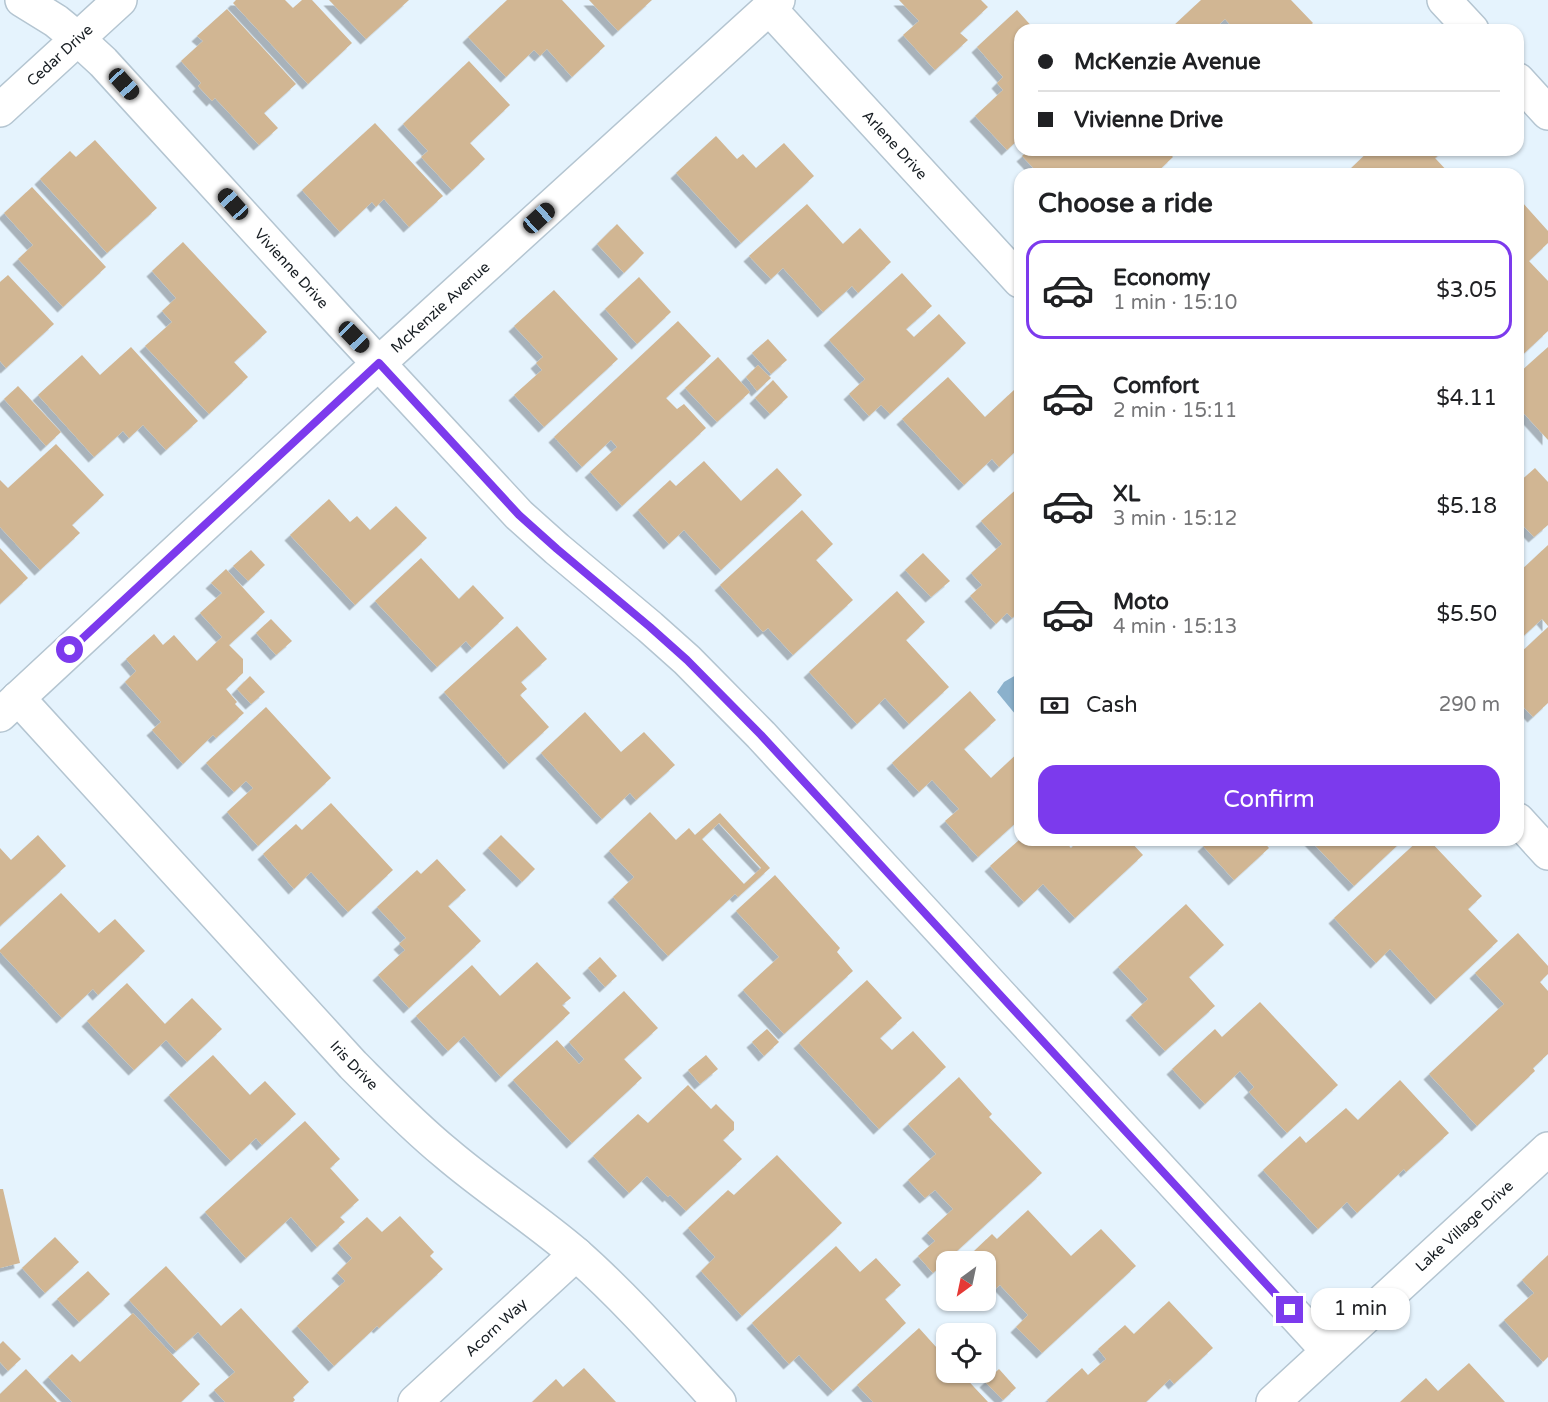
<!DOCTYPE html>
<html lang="en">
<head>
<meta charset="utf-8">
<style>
  :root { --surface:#fff; --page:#f2f2f2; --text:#202124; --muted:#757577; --line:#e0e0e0; --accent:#7c3aed }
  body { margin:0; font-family:"Varela Round",sans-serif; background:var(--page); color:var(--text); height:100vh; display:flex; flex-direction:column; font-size:22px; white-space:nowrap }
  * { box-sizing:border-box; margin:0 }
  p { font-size:20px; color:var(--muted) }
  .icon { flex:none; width:33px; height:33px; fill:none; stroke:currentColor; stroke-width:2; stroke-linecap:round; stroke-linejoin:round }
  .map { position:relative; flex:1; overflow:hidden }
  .side { position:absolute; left:1014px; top:168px; width:510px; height:678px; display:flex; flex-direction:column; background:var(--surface); border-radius:18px; box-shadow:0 2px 4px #0004 }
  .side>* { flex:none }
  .banner { position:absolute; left:1014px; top:24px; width:510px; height:132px; border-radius:18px; box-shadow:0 2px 4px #0004; display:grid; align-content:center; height:132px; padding:0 24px; background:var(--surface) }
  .needle { width:39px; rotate:213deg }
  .buttons { position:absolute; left:936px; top:1251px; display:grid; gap:12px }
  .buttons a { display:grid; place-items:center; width:60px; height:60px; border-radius:12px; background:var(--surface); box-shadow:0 2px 4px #0004; font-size:30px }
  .end { position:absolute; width:27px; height:27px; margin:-14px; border:8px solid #7c3aed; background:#fff; box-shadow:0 0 0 3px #fff }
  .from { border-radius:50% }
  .bubble { position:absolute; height:42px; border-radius:18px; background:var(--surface); box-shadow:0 2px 4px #0004; font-size:20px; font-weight:600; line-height:42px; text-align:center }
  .car { position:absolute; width:18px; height:36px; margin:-18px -9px; border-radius:8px; box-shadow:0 0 4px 2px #0007; background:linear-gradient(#222 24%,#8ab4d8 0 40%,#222 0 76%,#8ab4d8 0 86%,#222 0) }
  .banner b { display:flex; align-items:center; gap:21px; height:57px; font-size:22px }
  .banner b+b { border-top:2px solid var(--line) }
  .banner i { width:15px; height:15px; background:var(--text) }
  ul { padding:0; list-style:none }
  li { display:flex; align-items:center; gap:18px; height:99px; margin:0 12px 9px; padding:0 12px; border:3px solid transparent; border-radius:18px }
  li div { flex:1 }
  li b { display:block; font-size:22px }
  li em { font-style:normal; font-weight:600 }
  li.active { border-color:var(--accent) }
  li>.icon { width:54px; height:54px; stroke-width:1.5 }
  h2 { padding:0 24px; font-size:27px; line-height:72px }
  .pay { display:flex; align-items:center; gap:15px; height:66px; padding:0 24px; font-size:22px }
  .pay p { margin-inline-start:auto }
  .action { display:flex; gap:12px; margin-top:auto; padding:12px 24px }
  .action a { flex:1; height:69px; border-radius:18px; background:var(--accent); color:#fff; font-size:24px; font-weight:600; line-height:69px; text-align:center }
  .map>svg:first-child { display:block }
  .water { fill:#8bb1cc }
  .building { fill:#d1b693; fill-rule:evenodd; filter:url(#shadow) }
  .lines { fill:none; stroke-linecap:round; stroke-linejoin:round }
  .minor-casing { stroke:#b4c5d1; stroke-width:36 }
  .tertiary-casing { stroke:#b4c5d1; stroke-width:36 }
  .minor { stroke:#fff; stroke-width:33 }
  .tertiary { stroke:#fff; stroke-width:33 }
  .route { stroke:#7c3aed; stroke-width:8 }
  .labels { text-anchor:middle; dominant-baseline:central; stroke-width:5; stroke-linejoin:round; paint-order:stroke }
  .street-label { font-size:15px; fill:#171d22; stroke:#fff }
</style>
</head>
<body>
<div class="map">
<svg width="1548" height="1402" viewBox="0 0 1548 1402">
  <defs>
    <filter id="shadow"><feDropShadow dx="-5.5" dy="5.5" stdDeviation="0" flood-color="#0004"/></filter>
  </defs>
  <rect width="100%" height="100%" fill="#e5f3fd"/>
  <!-- water -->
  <path class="water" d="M1016,675L1020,679V720L997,692L1004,682Z"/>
  <!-- building -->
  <g class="building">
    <path d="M236,0H285L293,8L302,0H312L352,43L308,84L233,3Z"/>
    <path d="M329,0H409L366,39Z"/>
    <path d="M507,0H562L605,46L572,77L547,49L540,56L534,50L506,77L468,37Z"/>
    <path d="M589,0H652L618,31Z"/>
    <path d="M899,0H981L988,7L960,33L968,40L935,70L903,35L919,21Z"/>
    <path d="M1201,0H1291L1313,23L1305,30H1235L1225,19L1213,30H1173L1171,28Z"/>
    <path d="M227,9L296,84L264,113L278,128L259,145L215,98L212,101L198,86L201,83L181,61L203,41L197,36Z"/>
    <path d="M1017,10L1035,30H1020V138L1007,150L975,116L1003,90L997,83L1003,77L977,47Z"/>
    <path d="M469,61L510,105L470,143L485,159L452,190L421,157L428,151L403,124Z"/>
    <path d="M375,123L443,196L409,227L384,199L376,207L372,202L340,232L302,190Z"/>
    <path d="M716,136L737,159L743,154L756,168L784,143L814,176L741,243L676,173Z"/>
    <path d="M95,140L157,208L107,253L40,179L70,151L76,157Z"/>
    <path d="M1029,150H1166L1173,157L1155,174H1039L1022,156Z"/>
    <path d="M1370,150H1444L1435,158L1450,174H1349L1347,172Z"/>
    <path d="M32,187L106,267L63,307L18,259L33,245L4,213Z"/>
    <path d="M1522,202L1548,231V243L1529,261L1548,281V331L1518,359V206Z"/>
    <path d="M807,204L843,244L860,228L891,262L858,293L852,286L823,312L783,268L771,279L749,256Z"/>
    <path d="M617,224L644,253L624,273L597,244Z"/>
    <path d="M183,242L267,332L234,362L248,377L209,414L145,346L172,322L162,311L176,298L152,271Z"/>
    <path d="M902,273L932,306L906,329L914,337L939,314L966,343L890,414L881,405L869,416L849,394L865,379L829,340Z"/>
    <path d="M8,275L54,324L6,368L0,361V282Z"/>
    <path d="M639,277L671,312L637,344L605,309Z"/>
    <path d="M554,290L618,359L544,427L514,395L542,370L536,363L543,357L514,326Z"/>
    <path d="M678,321L711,356L666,398L677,409L684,404L706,428L622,506L590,472L617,447L611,440L582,467L554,437Z"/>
    <path d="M768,339L787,360L771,374L752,353Z"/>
    <path d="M131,347L198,421L166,450L143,425L129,438L123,431L94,457L38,395L82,355L100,375Z"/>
    <path d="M1548,347V440L1518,407V374Z"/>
    <path d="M718,357L750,392L717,422L685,388Z"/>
    <path d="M758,365L771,378L757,391L746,377Z"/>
    <path d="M948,377L985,417L1014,390L1020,396V447L999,467L992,459L964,485L902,419Z"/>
    <path d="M773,380L788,397L770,414L755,398Z"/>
    <path d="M18,386L61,432L46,446L4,399Z"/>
    <path d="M56,444L104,495L72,525L80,533L40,570L0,527V480L8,488Z"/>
    <path d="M704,461L741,501L777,468L802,495L721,570L684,530L669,544L638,510L670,480L676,486Z"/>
    <path d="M1535,468L1548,482V525L1534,537L1518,520V483Z"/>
    <path d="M1020,486V611L1012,618L1007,613L996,624L970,596L982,585L971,573L1002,544L981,521Z"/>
    <path d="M329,499L350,522L357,516L370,530L396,506L427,538L355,605L290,535Z"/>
    <path d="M802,510L833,544L816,560L853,600L793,655L768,628L763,632L720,585Z"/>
    <path d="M1548,545V626L1542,619L1518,641V573Z"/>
    <path d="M0,548L28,578L0,604Z"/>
    <path d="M251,550L265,565L248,581L233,566Z"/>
    <path d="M923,553L950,581L931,597L905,570Z"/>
    <path d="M421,558L459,599L473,585L504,618L472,648L466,641L437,667L375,601Z"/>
    <path d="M226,569L265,612L229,645L243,659V673L226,689L237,702L235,704L244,713L216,738L213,735L183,764L152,730L161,722L125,682L136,671L126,659L154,634L163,645L174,635L197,661L222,637L200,613L222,593L211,583Z"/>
    <path d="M897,591L925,622L906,640L949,687L909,724L885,698L857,724L809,672Z"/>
    <path d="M271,619L292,641L276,655L256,633Z"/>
    <path d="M517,626L547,659L521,682L527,689L520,695L549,727L509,764L444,692Z"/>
    <path d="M1548,627V703L1533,717L1518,701V655Z"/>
    <path d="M250,676L265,692L251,704L237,689Z"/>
    <path d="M970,691L996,720L964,749L991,778L1020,751V819L978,857L945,821L959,809L932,780L919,792L892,763Z"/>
    <path d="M266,707L331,778L258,846L227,812L253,788L246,781L234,792L206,763Z"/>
    <path d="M585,712L621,752L644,732L675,765L636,800L630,793L602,819L541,753Z"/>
    <path d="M331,803L393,870L348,912L311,872L294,889L263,854L296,824L302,830Z"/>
    <path d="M650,812L676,840L689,828L695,835L720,813L770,868L738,897L735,894L668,956L613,897L634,877L609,851ZM719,823L761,868L744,884L702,839Z"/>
    <path d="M38,835L66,866L0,926V848L11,860Z"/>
    <path d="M501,835L535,869L522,882L488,848Z"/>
    <path d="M1019,840H1064L1071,848L1079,840H1129L1143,855L1075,918L1043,884L1024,902L990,866Z"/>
    <path d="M1210,840H1262L1269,848L1234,880L1203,846Z"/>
    <path d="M1310,840H1403L1354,886Z"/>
    <path d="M1419,840H1429L1482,896L1468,909L1498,941L1436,999L1390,949L1376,963L1334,918Z"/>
    <path d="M437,859L466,890L448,906L481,941L409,1008L378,975L405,950L399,944L406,938L377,907L417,870L421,874Z"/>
    <path d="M775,875L840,948L837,952L853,971L784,1034L743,990L779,957L736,911Z"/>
    <path d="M61,893L99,933L115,919L145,951L98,995L93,989L62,1018L0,952V950Z"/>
    <path d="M1186,904L1224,945L1189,977L1215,1006L1165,1051L1131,1015L1148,999L1118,967Z"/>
    <path d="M1518,933L1548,966V974L1540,982L1548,991V1054L1533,1068L1535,1071L1477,1126L1429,1074L1504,1004L1475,973Z"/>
    <path d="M600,957L617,976L605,987L588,968Z"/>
    <path d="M537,962L571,998L562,1005L570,1013L501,1077L464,1036L448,1051L416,1016L472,965L500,996Z"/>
    <path d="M867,980L902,1018L880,1038L892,1050L913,1031L946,1067L879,1129L799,1043Z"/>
    <path d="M127,983L165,1024L192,998L222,1029L187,1062L166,1040L134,1070L87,1021Z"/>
    <path d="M624,991L658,1028L624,1059L642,1078L572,1143L513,1080L557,1040L579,1064L584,1059L569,1042Z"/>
    <path d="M1260,1002L1338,1085L1287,1133L1249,1092L1254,1087L1240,1071L1205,1104L1172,1069L1215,1029L1222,1037Z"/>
    <path d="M767,1029L779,1042L764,1056L752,1042Z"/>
    <path d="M213,1055L250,1095L265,1081L296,1114L262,1145L256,1138L231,1161L169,1095Z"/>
    <path d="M706,1055L718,1069L700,1084L688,1070Z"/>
    <path d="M959,1077L992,1114L989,1117L1042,1173L933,1273L918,1256L935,1241L927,1233L953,1209L935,1190L925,1198L908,1180L936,1154L908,1124Z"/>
    <path d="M1400,1080L1449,1133L1406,1172L1404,1169L1357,1213L1347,1202L1318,1229L1263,1170L1300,1136L1306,1143L1346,1108L1358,1120Z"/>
    <path d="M688,1085L711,1109L716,1104L734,1122V1130L723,1140L742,1159L686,1211L670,1195L668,1197L647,1176L629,1193L593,1156L638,1114L648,1123Z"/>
    <path d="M305,1121L340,1159L330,1168L359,1200L340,1217L345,1222L317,1247L291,1217L246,1258L205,1212Z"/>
    <path d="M777,1155L842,1223L742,1316L701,1271L715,1257L688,1228L728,1190L734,1195Z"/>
    <path d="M0,1189H3L20,1263L0,1268Z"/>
    <path d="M1028,1210L1071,1256L1101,1229L1136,1266L1042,1353L1016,1327L1028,1315L1000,1285L989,1294L986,1290V1262H973L977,1258L972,1253L992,1234L997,1239Z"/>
    <path d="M400,1216L434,1252L430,1256L443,1269L379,1328L377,1326L334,1366L297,1326L345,1281L337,1273L352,1258L338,1243L367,1217L382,1232Z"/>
    <path d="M55,1237L79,1262L45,1293L22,1268Z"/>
    <path d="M836,1246L860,1272L876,1258L901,1285L885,1299L906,1323L833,1391L799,1355L789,1364L752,1323Z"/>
    <path d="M1548,1255V1357L1543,1362L1504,1320L1534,1293L1522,1280Z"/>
    <path d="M166,1266L221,1326L241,1308L309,1382L293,1397L295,1400L293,1402H225L214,1390L235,1372L198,1332L176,1351L129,1300Z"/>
    <path d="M88,1271L110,1294L79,1322L57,1299Z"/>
    <path d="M1169,1301L1213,1348L1174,1384L1170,1379L1146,1402H1049L1047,1400L1082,1368L1088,1375L1106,1359L1098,1349L1125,1325L1134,1334Z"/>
    <path d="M133,1313L200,1384L181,1402H72L48,1377L72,1354L80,1362Z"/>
    <path d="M919,1328L946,1358V1372H960L988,1402H873L857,1385Z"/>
    <path d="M3,1341L21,1359L8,1371L0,1362V1344Z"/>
    <path d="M1469,1363L1505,1402H1400L1426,1378L1438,1391Z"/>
    <path d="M584,1368L616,1402H532L556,1379L563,1387Z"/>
    <path d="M26,1369L57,1402H0V1394Z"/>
    <path d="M999,1369L1016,1388L1003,1400L985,1382Z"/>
  </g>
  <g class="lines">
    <defs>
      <g id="minor">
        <path id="s1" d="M22,0L56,21L78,39L103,62L342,324L519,515L557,549L650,627L687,660L761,735L1328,1351"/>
        <path id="s2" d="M769,8L1020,281"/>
        <path id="s3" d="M0,110L120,0"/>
        <path id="s4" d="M18,698L353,1065C383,1095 413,1126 446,1153C488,1189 534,1218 576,1254C627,1299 673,1352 719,1402"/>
        <path id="s5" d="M0,715L379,363L778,0"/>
        <path d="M1518,820L1548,853"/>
        <path id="s6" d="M415,1402L576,1254"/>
        <path id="s7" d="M1273,1402L1548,1149"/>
      </g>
      <g id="tertiary">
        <path d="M1444,0L1472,30"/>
        <path d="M1518,80L1548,113"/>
      </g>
    </defs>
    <!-- minor casing -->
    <use href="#minor" class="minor-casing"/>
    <!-- tertiary casing -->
    <use href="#tertiary" class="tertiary-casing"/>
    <!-- minor -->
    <use href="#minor" class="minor"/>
    <!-- tertiary -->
    <use href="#tertiary" class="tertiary"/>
  </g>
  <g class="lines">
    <!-- route -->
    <path class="route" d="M70,650L379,363L519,515L557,549L650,627L687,660L761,735L1290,1310"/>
  </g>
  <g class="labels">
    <!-- street labels -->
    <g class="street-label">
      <text stroke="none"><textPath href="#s3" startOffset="81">Cedar Drive</textPath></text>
      <text stroke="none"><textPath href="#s2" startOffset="186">Arlene Drive</textPath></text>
      <text stroke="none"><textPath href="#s1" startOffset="382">Vivienne Drive</textPath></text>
      <text stroke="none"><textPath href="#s5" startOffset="600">McKenzie Avenue</textPath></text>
      <text stroke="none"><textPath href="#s4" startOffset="498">Iris Drive</textPath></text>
      <text stroke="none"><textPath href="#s7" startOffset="260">Lake Village Drive</textPath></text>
      <text stroke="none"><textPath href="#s6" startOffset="110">Acorn Way</textPath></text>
    </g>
  </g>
</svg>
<div class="buttons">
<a><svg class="needle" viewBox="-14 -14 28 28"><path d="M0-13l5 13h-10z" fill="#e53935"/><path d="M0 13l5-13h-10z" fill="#757577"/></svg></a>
<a><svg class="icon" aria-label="locate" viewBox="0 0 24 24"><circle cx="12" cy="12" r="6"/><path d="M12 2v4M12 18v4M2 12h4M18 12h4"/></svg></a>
</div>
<i class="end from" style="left:70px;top:650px"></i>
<i class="end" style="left:1290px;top:1310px"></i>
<div class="bubble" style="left:1311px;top:1288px;width:99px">1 min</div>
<i class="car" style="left:124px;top:84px;rotate:138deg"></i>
<i class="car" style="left:233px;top:204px;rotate:318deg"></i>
<i class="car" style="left:539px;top:218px;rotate:48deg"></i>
<i class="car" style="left:354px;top:337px;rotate:136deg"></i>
<div class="banner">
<b><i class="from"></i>McKenzie Avenue</b>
<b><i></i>Vivienne Drive</b>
</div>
<section class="side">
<h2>Choose a ride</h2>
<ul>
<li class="active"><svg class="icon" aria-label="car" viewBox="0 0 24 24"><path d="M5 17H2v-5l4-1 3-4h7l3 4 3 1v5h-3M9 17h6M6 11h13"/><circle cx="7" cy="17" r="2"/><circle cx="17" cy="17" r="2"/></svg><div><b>Economy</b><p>1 min · 15:10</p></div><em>$3.05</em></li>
<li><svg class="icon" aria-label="car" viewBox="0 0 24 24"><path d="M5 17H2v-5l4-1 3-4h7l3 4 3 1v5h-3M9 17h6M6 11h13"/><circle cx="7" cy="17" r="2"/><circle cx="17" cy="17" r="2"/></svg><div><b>Comfort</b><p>2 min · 15:11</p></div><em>$4.11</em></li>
<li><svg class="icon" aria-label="car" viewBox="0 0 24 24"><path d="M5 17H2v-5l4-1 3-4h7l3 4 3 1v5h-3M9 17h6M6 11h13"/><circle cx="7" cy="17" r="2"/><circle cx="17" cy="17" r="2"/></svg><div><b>XL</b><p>3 min · 15:12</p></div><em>$5.18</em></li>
<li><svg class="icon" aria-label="car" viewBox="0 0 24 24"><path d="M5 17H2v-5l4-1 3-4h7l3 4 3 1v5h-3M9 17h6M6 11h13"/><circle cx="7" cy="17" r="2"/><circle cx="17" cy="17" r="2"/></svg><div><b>Moto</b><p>4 min · 15:13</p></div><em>$5.50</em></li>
</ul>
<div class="pay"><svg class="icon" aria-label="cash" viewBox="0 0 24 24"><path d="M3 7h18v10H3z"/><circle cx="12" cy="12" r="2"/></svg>Cash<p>290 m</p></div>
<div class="action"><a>Confirm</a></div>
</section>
</div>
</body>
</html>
